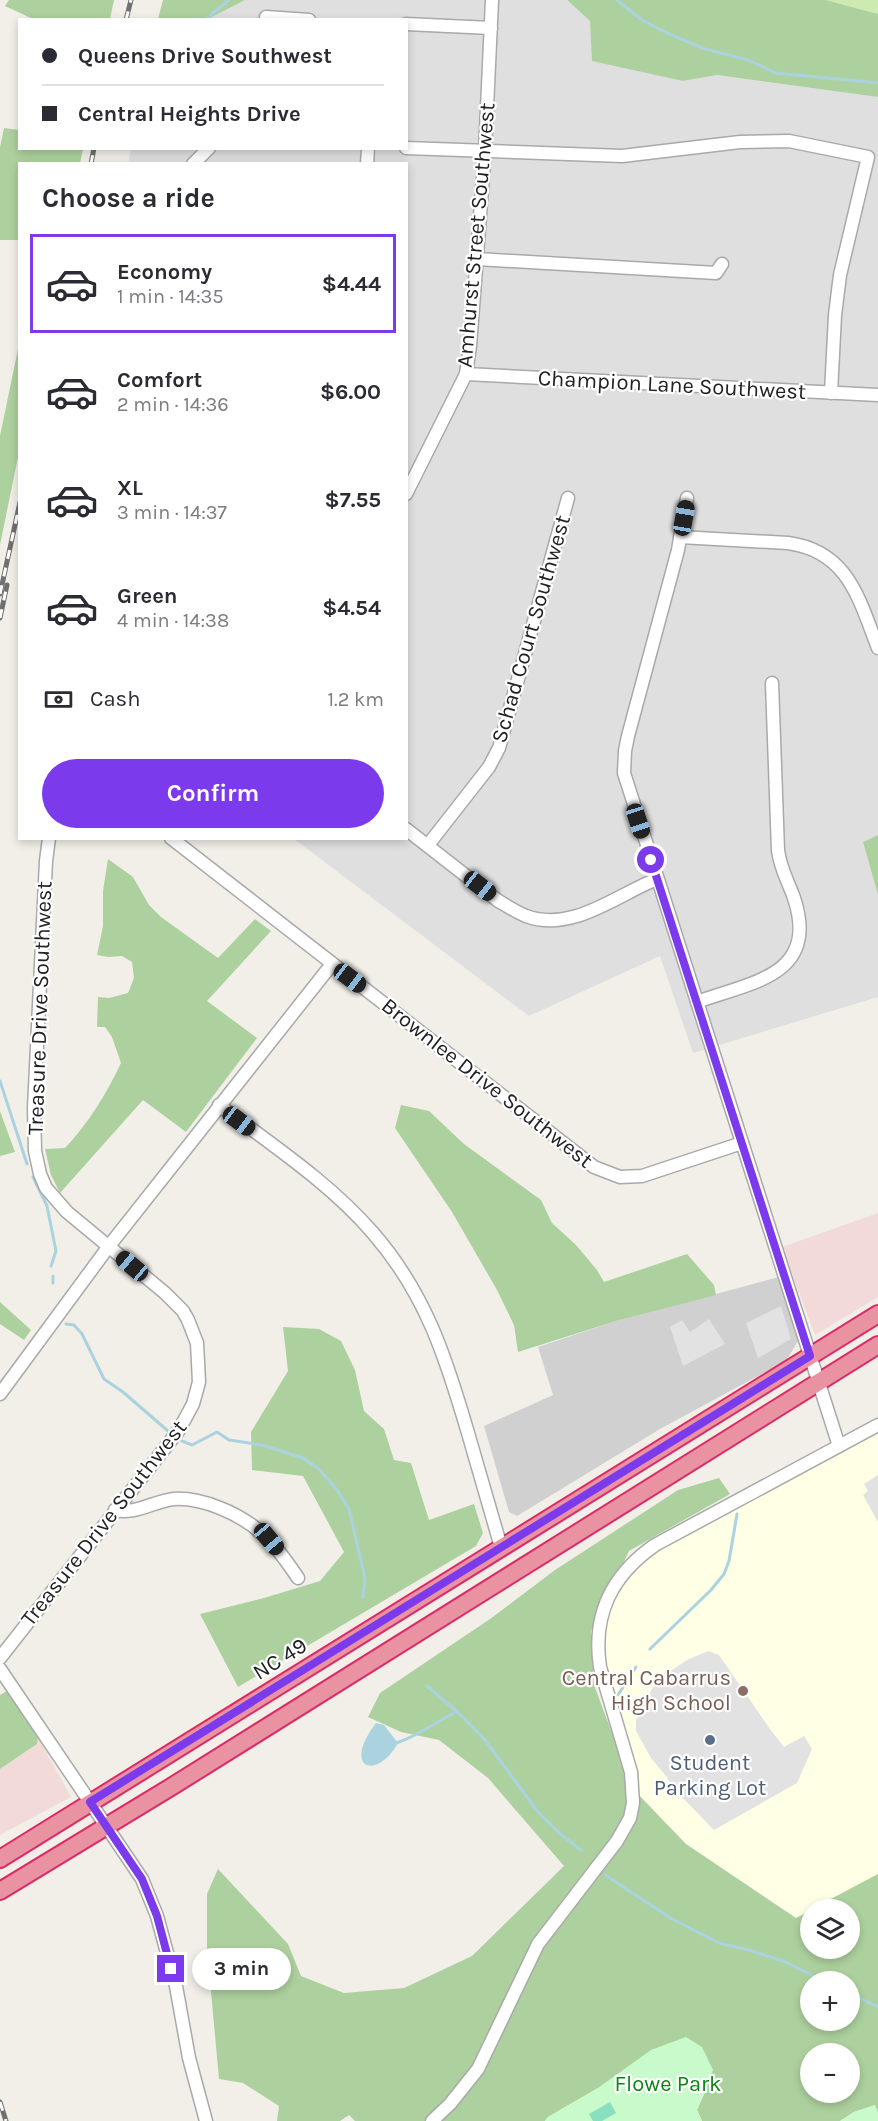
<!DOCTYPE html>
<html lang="en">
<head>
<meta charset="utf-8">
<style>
  :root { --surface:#fff; --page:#f2f2f3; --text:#2b2b33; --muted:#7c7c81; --line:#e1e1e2; --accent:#7c3aed }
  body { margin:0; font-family:Karla,sans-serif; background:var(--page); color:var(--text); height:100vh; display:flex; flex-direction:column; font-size:22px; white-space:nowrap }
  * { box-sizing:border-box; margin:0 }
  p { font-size:20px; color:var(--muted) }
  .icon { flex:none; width:33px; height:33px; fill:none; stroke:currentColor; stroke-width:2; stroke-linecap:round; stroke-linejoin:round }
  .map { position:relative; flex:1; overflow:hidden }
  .sheet { position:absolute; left:18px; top:162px; width:390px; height:678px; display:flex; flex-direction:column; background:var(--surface); border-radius:0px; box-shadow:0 3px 9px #0003 }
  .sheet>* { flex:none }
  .banner { position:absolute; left:18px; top:18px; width:390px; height:132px; border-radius:0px; box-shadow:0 3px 9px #0003; display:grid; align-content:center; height:132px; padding:0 24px; background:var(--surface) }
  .buttons { position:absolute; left:800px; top:1899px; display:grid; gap:12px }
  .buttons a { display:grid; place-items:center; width:60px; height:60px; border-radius:50%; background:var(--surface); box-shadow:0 3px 9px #0003; font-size:30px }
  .end { position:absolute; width:27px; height:27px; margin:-14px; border:8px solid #7c3aed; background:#fff; box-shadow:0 0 0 3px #fff }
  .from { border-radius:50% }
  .bubble { position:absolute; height:42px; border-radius:21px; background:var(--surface); box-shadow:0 3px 9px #0003; font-size:20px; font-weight:700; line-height:42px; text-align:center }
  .car { position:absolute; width:18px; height:36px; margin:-18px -9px; border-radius:8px; box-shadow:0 0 4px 2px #0007; background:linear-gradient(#222 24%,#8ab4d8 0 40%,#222 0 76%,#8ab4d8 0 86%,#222 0) }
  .banner b { display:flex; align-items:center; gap:21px; height:57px; font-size:22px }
  .banner b+b { border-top:2px solid var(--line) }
  .banner i { width:15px; height:15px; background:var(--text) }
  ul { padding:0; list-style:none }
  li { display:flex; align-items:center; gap:18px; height:99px; margin:0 12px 9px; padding:0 12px; border:3px solid transparent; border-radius:0px }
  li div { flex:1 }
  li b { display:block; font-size:22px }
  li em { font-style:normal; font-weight:700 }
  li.current { border-color:var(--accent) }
  li>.icon { width:54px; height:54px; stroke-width:1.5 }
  h2 { padding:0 24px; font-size:27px; line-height:72px }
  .pay { display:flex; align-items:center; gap:15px; height:66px; padding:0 24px; font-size:22px }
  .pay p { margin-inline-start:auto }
  .primary-button { display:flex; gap:12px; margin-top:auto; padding:12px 24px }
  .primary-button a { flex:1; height:69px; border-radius:36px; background:var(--accent); color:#fff; font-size:24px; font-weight:700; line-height:69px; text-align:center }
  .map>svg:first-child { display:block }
  .residential { fill:#e0dfdf }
  .commercial { fill:#f2dad9 }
  .education { fill:#ffffe5 }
  .religious { fill:#d0d0d0 }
  .grass { fill:#cdebb0 }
  .forest { fill:#add19e; fill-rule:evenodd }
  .park { fill:#c8facc }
  .pitch { fill:#88e0be }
  .parking { fill:#e2e2e2 }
  .water { fill:#aad3df }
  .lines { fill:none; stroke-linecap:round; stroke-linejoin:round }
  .stream { stroke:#aad3df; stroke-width:3 }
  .minor-casing { stroke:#a9a9a9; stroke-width:15 }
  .highway-casing { stroke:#dc2a67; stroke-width:20 }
  .minor { stroke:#fff; stroke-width:12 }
  .highway { stroke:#e892a2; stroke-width:16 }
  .rail-casing { stroke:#707070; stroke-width:5 }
  .rail { stroke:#fff; stroke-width:3; stroke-dasharray:9; stroke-linecap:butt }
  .route { stroke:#7c3aed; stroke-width:8 }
  .education-dot { fill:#8d6e63; stroke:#fff; stroke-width:2 }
  .service-dot { fill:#5c6f8a; stroke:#fff; stroke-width:2 }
  .labels { text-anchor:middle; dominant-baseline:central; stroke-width:4.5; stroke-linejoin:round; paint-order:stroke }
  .street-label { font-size:22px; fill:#222; stroke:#fff }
  .education-label { font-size:22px; fill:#785e54; stroke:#fff; text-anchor:end }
  .service-label { font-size:22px; fill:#4e5e75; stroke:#fff }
  .park-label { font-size:22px; fill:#0c8416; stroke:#fff }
</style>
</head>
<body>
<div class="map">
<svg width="878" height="2121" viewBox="0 0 878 2121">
  <rect width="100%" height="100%" fill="#f2efe9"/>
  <!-- residential -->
  <path class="residential" d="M245,0H567L590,21L683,81L717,75L878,97V835L863,842L878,895V997L693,1053L660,956L529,1016L294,839L406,838V164H128L131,149L406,148V20L208,19Z"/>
  <!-- commercial -->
  <g class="commercial">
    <path d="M878,1213V1297L815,1335L782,1247Z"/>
    <path d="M38,1737L71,1797L0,1835V1769L37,1744Z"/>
  </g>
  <!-- education -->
  <path class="education" d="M878,1420V1874L796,1918L686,1844L633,1789L600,1667L607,1598L632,1563Z"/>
  <!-- religious -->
  <path class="religious" d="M779,1277L798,1341L786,1361L660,1429L517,1516L509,1512L484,1426L553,1395L538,1347L616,1321Z"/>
  <!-- grass -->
  <path class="grass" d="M826,0H878V14Z"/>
  <!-- forest -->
  <g class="forest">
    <path d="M9,0H114L110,19H33L5,6Z"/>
    <path d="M163,0H245L208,19H158Z"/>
    <path d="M567,0H826L878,14V97L717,75L683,81L592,61L590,21Z"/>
    <path d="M4,128L19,130L20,148L83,149L80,163L20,164L19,240H0V147Z"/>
    <path d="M19,344V452L0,545V436Z"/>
    <path d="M878,835V895L863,842Z"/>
    <path d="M108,859L133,877L149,905L161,917L218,958L255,919L271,931L207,1001L257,1038L186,1132L143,1100L60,1193L51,1175L45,1149L65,1148C88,1124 107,1093 121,1063L112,1037L105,1027H97L98,997L109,998L128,993L134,978L132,962L122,956L108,957L97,955L103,926V891Z"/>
    <path d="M401,1105L429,1111L464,1144L541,1200L552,1223L576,1245L597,1270L604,1282L687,1254L714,1285L716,1295L616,1321L518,1352L514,1325L497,1290L452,1212L395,1128Z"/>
    <path d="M0,1111L15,1152L0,1156Z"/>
    <path d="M0,1302L31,1330L24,1340L0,1324Z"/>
    <path d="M283,1327L319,1329L341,1341L355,1370L364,1411L384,1429L394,1460L411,1463L429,1520L474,1504L483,1533L476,1546L238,1687L200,1614L264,1598L320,1581L344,1552L303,1476L252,1470L251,1432L288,1371Z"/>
    <path d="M719,1478L730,1494L629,1551L591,1631L594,1685L633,1789L686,1844L796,1918L810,1911V1948H849V1910L812,1909L878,1874V2113L875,2105L854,2112L840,2121H702L697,2110L705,2092L598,2088L548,2117L545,2121H355L349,2115L340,2121H277L279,2106L243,2083L219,2079L207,1948V1894L218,1869L288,1944L301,1976L344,1993L404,1988L472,1956L564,1866L488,1778L439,1740L401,1732L368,1717L380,1693L490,1619L555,1570L678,1490ZM810,1982H849V2020H810ZM810,2054H849V2092H810Z"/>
    <path d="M7,1691L38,1737L37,1744L0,1769V1695Z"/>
  </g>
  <!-- park -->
  <g class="park">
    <path d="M686,2037L702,2047L713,2070L697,2110L702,2121H545L548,2117L598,2088L651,2050Z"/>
    <path d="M875,2105L878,2113V2121H840L854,2112Z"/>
  </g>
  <!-- pitch -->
  <path class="pitch" d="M610,2102L616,2113L602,2121H593L589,2114Z"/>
  <!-- parking -->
  <g class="parking">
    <path d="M781,1306L791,1339L758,1358L746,1323Z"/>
    <path d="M709,1319L725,1344L683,1366L670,1327L682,1320L690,1332Z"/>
    <path d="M878,1475V1522L863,1495L868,1491L864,1484Z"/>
    <path d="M708,1651L719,1655L770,1729L784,1747L804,1736L812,1749L797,1783L714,1830L674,1789L666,1776L651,1758L636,1731V1720L648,1695L659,1679L687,1660Z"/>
  </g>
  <!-- water -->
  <path class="water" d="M376,1723L384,1725L398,1743C377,1781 341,1769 376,1723Z"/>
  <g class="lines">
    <!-- stream -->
    <g class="stream">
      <path d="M617,0L642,20L667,33L705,49L748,60L776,73L878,83"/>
      <path d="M205,20L229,0"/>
      <path d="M0,1081L27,1164"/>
      <path d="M33,1177L47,1206L56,1251L51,1266"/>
      <path d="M53,1276V1283"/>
      <path d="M66,1324L74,1325L82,1334L104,1379L123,1392L168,1431"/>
      <path d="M182,1441L192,1445L217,1432L229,1440L262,1445L303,1458L319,1469L337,1490L349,1509L365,1578L363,1597"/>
      <path d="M650,1649L711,1590L724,1574L729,1561L737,1514"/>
      <path d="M427,1686L463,1717L485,1740L538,1812L558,1832L581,1850"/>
      <path d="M618,1695L636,1667"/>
      <path d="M396,1743C418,1736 436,1722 456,1712"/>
      <path d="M605,1875L672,1919L719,1943L749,1950L786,1962L825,1982"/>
      <path d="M849,1993L878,2007"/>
    </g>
    <defs>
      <g id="minor">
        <path d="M266,17L309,20"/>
        <path d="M406,24L491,28"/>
        <path d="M406,148L622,156L740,142L789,141L868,157L840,275L835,315L831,393"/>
        <path d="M193,164L209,148"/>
        <path d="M367,164L368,148"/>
        <path d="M477,259L716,273L722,264"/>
        <path d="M466,374L878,395"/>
        <path d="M406,494L466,374L470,346L485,151L492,0"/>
        <path d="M687,498L678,550L628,736L625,751L624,773L839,1446"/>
        <path d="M680,537L788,543C848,551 859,599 878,648"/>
        <path d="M406,829L497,900C507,906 516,912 526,916C572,933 616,895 657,879"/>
        <path d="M171,838L594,1167L620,1177L642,1176L742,1143"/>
        <path d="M428,845L489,767L499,748L568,498"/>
        <path d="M697,1002C751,982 820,976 794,898C788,881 780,868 778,850L772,683"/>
        <path d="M219,1105C271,1144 331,1184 373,1233C426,1294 446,1358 468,1433C479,1471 490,1509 501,1547"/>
        <path d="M0,1394L109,1246L332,964"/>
        <path d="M115,1510C135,1515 154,1501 174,1499C190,1498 205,1502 220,1508C258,1523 276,1545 298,1578"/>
        <path d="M0,1658L179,1430L193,1404L199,1382L197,1343L188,1320L183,1311L165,1293L67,1212L46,1188L40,1174L35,1151L34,1108L46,861L49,838"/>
        <path d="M0,1669L142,1879L157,1916L176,1986L189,2058L206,2121"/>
        <path d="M432,2121L450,2104L478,2069L538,1944L617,1841L630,1818L633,1803L631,1772L600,1667C592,1614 612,1575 655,1545L878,1425"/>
      </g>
      <g id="highway">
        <path d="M0,1859L878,1314"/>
        <path d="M0,1891L171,1787L878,1345"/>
      </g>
    </defs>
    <!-- minor casing -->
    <use href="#minor" class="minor-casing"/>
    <!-- highway casing -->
    <use href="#highway" class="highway-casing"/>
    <!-- minor -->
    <use href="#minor" class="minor"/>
    <!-- highway -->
    <use href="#highway" class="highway"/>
    <defs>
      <g id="rail">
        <path d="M126,20L131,0"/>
        <path d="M91,164L94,148"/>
        <path d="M0,594L20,502"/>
        <path d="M0,618L7,585"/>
        <path d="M0,2102L6,2121"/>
      </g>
    </defs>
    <!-- rail casing -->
    <use href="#rail" class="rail-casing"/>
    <!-- rail -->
    <use href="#rail" class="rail"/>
  </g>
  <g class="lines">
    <!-- route -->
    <path class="route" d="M171,1969L157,1916L142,1879L90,1802L810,1356L651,860"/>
  </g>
  <!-- markers -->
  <circle class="education-dot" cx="743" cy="1691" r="6"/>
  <circle class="service-dot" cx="710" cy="1740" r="6"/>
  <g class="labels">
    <!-- street labels -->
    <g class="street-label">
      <text transform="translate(476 235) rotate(-85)">Amhurst Street Southwest</text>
      <text transform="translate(672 385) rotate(3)">Champion Lane Southwest</text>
      <text transform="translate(531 629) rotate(-74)">Schad Court Southwest</text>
      <text transform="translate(40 1008) rotate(-88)">Treasure Drive Southwest</text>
      <text transform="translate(487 1083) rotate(38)">Brownlee Drive Southwest</text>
      <text transform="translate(104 1523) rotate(-52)">Treasure Drive Southwest</text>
      <text transform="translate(280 1659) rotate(-32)">NC 49</text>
    </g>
    <!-- education labels -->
    <g class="education-label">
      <text x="731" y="1678">Central Cabarrus<tspan x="731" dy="25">High School</tspan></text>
    </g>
    <!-- service labels -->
    <g class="service-label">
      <text x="710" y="1763">Student<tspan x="710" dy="25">Parking Lot</tspan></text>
    </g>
    <!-- park labels -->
    <g class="park-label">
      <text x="668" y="2084">Flowe Park</text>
    </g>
  </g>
</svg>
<div class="buttons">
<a><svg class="icon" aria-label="layers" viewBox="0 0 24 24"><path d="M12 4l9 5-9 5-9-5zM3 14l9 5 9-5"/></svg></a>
<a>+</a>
<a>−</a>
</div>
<i class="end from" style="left:651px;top:860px"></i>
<i class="end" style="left:171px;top:1969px"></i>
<div class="bubble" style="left:192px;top:1948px;width:99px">3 min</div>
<i class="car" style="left:684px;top:518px;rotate:10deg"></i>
<i class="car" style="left:638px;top:821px;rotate:162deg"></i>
<i class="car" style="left:480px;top:886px;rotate:128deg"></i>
<i class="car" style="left:350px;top:978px;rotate:127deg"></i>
<i class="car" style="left:239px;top:1121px;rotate:127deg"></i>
<i class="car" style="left:132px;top:1266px;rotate:310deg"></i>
<i class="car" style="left:269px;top:1539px;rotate:140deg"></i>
<div class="banner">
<b><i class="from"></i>Queens Drive Southwest</b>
<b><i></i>Central Heights Drive</b>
</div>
<section class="sheet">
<h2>Choose a ride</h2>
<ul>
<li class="current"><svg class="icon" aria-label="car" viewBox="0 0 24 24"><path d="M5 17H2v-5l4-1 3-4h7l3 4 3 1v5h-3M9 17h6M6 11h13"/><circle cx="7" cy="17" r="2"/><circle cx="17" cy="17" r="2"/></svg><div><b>Economy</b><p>1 min · 14:35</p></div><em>$4.44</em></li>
<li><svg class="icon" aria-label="car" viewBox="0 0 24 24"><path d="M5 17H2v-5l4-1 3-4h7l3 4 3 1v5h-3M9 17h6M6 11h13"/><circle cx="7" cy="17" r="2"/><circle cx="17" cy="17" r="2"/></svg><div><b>Comfort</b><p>2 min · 14:36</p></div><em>$6.00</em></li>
<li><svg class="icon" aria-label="car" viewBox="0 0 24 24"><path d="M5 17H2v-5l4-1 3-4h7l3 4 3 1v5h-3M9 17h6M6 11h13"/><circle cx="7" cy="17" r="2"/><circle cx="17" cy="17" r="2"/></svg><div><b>XL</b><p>3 min · 14:37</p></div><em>$7.55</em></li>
<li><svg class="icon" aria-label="car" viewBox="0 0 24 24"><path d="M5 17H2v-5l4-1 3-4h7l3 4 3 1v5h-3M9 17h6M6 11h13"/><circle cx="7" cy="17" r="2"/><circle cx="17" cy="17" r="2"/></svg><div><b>Green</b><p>4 min · 14:38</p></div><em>$4.54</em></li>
</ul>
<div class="pay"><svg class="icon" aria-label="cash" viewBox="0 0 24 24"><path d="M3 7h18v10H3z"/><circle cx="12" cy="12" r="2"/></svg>Cash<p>1.2 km</p></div>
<div class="primary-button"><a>Confirm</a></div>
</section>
</div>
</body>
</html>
